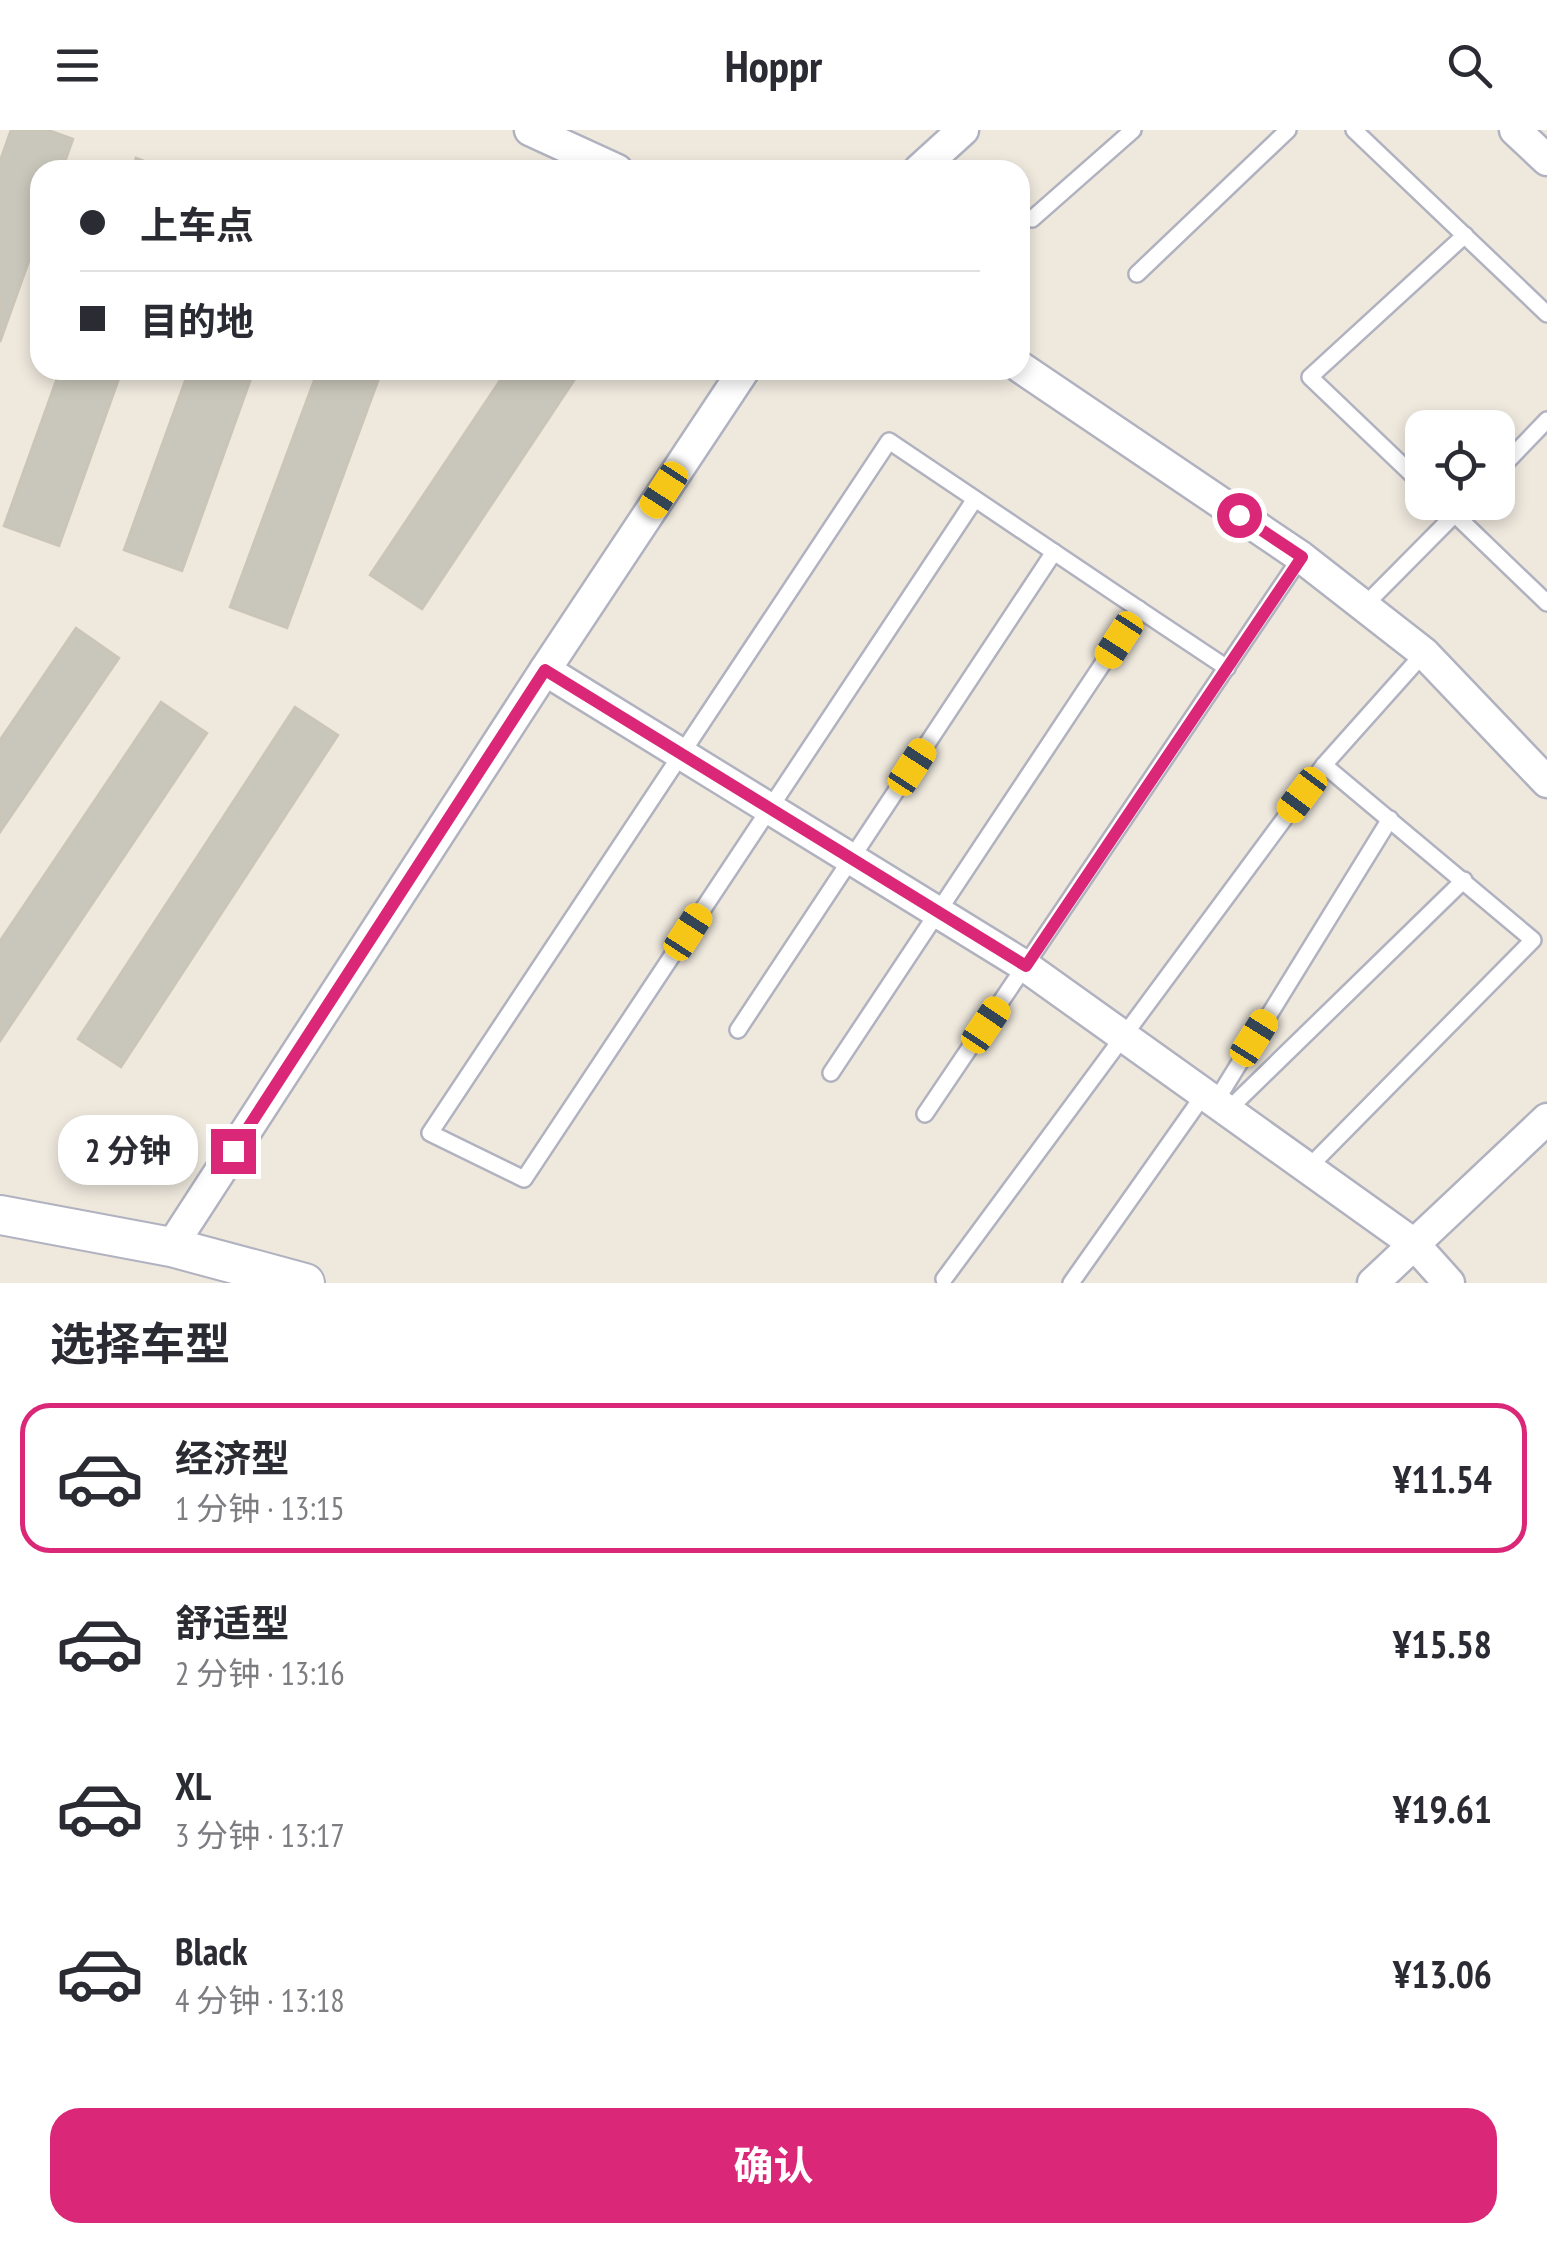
<!DOCTYPE html>
<html lang="zh">
<head>
<meta charset="utf-8">
<style>
  :root { --surface:#fff; --page:#f7f7f7; --text:#2b2b33; --muted:#7c7c81; --line:#e1e1e2; --accent:#db2777 }
  body { margin:0; font-family:"PT Sans Narrow","Noto Sans SC",sans-serif; background:var(--page); color:var(--text); height:100vh; display:flex; flex-direction:column; font-size:38px; white-space:nowrap }
  * { box-sizing:border-box; margin:0 }
  p { font-size:32px; color:var(--muted) }
  .icon { flex:none; width:55px; height:55px; fill:none; stroke:currentColor; stroke-width:2; stroke-linecap:round; stroke-linejoin:round }
  .map { position:relative; height:1153px; overflow:hidden }
  .drawer { display:flex; flex-direction:column; background:var(--surface); flex:1 }
  .drawer>* { flex:none }
  .banner { position:absolute; left:30px; top:30px; width:1000px; height:220px; border-radius:30px; box-shadow:0 5px 15px #0003; display:grid; align-content:center; height:220px; padding:0 50px; background:var(--surface) }
  .buttons { position:absolute; left:1405px; top:280px; display:grid; gap:20px }
  .buttons a { display:grid; place-items:center; width:110px; height:110px; border-radius:20px; background:var(--surface); box-shadow:0 5px 15px #0003; font-size:50px }
  .end { position:absolute; width:45px; height:45px; margin:-22px; border:12px solid #db2777; background:#fff; box-shadow:0 0 0 5px #fff }
  .from { border-radius:50% }
  .bubble { position:absolute; height:70px; border-radius:30px; background:var(--surface); box-shadow:0 5px 15px #0003; font-size:32px; font-weight:700; line-height:70px; text-align:center }
  .car { position:absolute; width:30px; height:60px; margin:-30px -15px; border-radius:12px; box-shadow:0 0 8px 2px #0007; background:linear-gradient(#f5c518 24%,#345 0 40%,#f5c518 0 76%,#345 0 86%,#f5c518 0) }
  .banner b { display:flex; align-items:center; gap:35px; height:95px; font-size:38px }
  .banner b+b { border-top:2px solid var(--line) }
  .banner i { width:25px; height:25px; background:var(--text) }
  ul { padding:0; list-style:none }
  li { display:flex; align-items:center; gap:30px; height:150px; margin:0 20px 15px; padding:0 30px; border:5px solid transparent; border-radius:30px }
  li div { flex:1 }
  li b { display:block; font-size:38px }
  li em { font-style:normal; font-weight:700 }
  li.on { border-color:var(--accent) }
  li>.icon { width:90px; height:90px; stroke-width:1.5 }
  h2 { padding:0 50px; font-size:45px; line-height:120px }
  .action { display:flex; gap:20px; margin-top:auto; padding:20px 50px }
  .action a { flex:1; height:115px; border-radius:30px; background:var(--accent); color:#fff; font-size:40px; font-weight:700; line-height:115px; text-align:center }
  header { display:flex; justify-content:space-between; align-items:center; height:130px; padding:0 50px; background:var(--surface); font-size:45px; font-weight:700 }
  .map>svg:first-child { display:block }
  .building { fill:#c9c6bb; stroke:#cac5b6; stroke-width:2.5 }
  .lines { fill:none; stroke-linecap:round; stroke-linejoin:round }
  .service-casing { stroke:#b1b2c0; stroke-width:20 }
  .minor-casing { stroke:#b1b2c0; stroke-width:35 }
  .tertiary-casing { stroke:#b1b2c0; stroke-width:42 }
  .service { stroke:#fff; stroke-width:15 }
  .minor { stroke:#fff; stroke-width:30 }
  .tertiary { stroke:#fff; stroke-width:38 }
  .route { stroke:#db2777; stroke-width:12 }
</style>
</head>
<body>
<header><svg class="icon" aria-label="menu" viewBox="0 0 24 24"><path d="M4 6h16M4 12h16M4 18h16"/></svg>Hoppr<svg class="icon" aria-label="search" viewBox="0 0 24 24"><circle cx="10" cy="10" r="6"/><path d="M15 15l6 6"/></svg></header>
<div class="map">
<svg width="1547" height="1153" viewBox="0 0 1547 1153">
  <rect width="100%" height="100%" fill="#eee8dd"/>
  <!-- building -->
  <g class="building">
    <path d="M11,0H48L73,9L62,40H40V100L0,212V31Z"/>
    <path d="M136,28L168,40H132Z"/>
    <path d="M60,240H122L59,416L4,396Z"/>
    <path d="M189,240H254L182,441L124,420Z"/>
    <path d="M318,240H382L287,498L230,477Z"/>
    <path d="M507,240H581L422,479L370,445Z"/>
    <path d="M76,498L119,528L0,702V610Z"/>
    <path d="M161,572L207,603L0,911V811Z"/>
    <path d="M295,577L338,605L121,937L78,909Z"/>
  </g>
  <g class="lines">
    <defs>
      <g id="service">
        <path d="M1354,0L1547,184"/>
        <path d="M1032,89L1133,0"/>
        <path d="M1137,144L1288,0"/>
        <path d="M1498,341L1547,290"/>
        <path d="M1422,354L1310,247L1465,105"/>
        <path d="M975,369L524,1049L430,1003L889,311C1002,387 1114,463 1227,538"/>
        <path d="M1442,372L1547,473"/>
        <path d="M1364,476L1467,372"/>
        <path d="M738,900L1054,422"/>
        <path d="M831,943L1139,479"/>
        <path d="M1216,971L1390,689"/>
        <path d="M1228,980L1464,750"/>
        <path d="M925,984L1301,427"/>
        <path d="M1309,1037L1533,810L1324,635"/>
        <path d="M944,1149L1324,635L1424,523"/>
        <path d="M1071,1153L1205,963"/>
      </g>
      <g id="minor">
        <path d="M530,0L617,40"/>
        <path d="M1515,0L1547,30"/>
        <path d="M919,40L963,0"/>
        <path d="M1020,237L1301,427L1424,523L1547,652"/>
        <path d="M545,540L1025,836L1414,1114L1449,1153"/>
        <path d="M171,1117L545,540L744,240"/>
        <path d="M1373,1153L1547,989"/>
      </g>
      <path id="tertiary" d="M0,1085L171,1117L305,1153"/>
    </defs>
    <!-- service casing -->
    <use href="#service" class="service-casing"/>
    <!-- minor casing -->
    <use href="#minor" class="minor-casing"/>
    <!-- tertiary casing -->
    <use href="#tertiary" class="tertiary-casing"/>
    <!-- service -->
    <use href="#service" class="service"/>
    <!-- minor -->
    <use href="#minor" class="minor"/>
    <!-- tertiary -->
    <use href="#tertiary" class="tertiary"/>
  </g>
  <g class="lines">
    <!-- route -->
    <path class="route" d="M233,1021L545,540L1026,836L1302,427L1239,385"/>
  </g>
</svg>
<div class="buttons">
<a><svg class="icon" aria-label="locate" viewBox="0 0 24 24"><circle cx="12" cy="12" r="6"/><path d="M12 2v4M12 18v4M2 12h4M18 12h4"/></svg></a>
</div>
<i class="end from" style="left:1239px;top:385px"></i>
<i class="end" style="left:233px;top:1021px"></i>
<div class="bubble" style="left:58px;top:985px;width:140px">2 分钟</div>
<i class="car" style="left:664px;top:360px;rotate:213deg"></i>
<i class="car" style="left:1119px;top:510px;rotate:213deg"></i>
<i class="car" style="left:912px;top:637px;rotate:33deg"></i>
<i class="car" style="left:1302px;top:665px;rotate:217deg"></i>
<i class="car" style="left:688px;top:802px;rotate:33deg"></i>
<i class="car" style="left:986px;top:895px;rotate:34deg"></i>
<i class="car" style="left:1254px;top:908px;rotate:32deg"></i>
<div class="banner">
<b><i class="from"></i>上车点</b>
<b><i></i>目的地</b>
</div>
</div>
<section class="drawer">
<h2>选择车型</h2>
<ul>
<li class="on"><svg class="icon" aria-label="car" viewBox="0 0 24 24"><path d="M5 17H2v-5l4-1 3-4h7l3 4 3 1v5h-3M9 17h6M6 11h13"/><circle cx="7" cy="17" r="2"/><circle cx="17" cy="17" r="2"/></svg><div><b>经济型</b><p>1 分钟 · 13:15</p></div><em>¥11.54</em></li>
<li><svg class="icon" aria-label="car" viewBox="0 0 24 24"><path d="M5 17H2v-5l4-1 3-4h7l3 4 3 1v5h-3M9 17h6M6 11h13"/><circle cx="7" cy="17" r="2"/><circle cx="17" cy="17" r="2"/></svg><div><b>舒适型</b><p>2 分钟 · 13:16</p></div><em>¥15.58</em></li>
<li><svg class="icon" aria-label="car" viewBox="0 0 24 24"><path d="M5 17H2v-5l4-1 3-4h7l3 4 3 1v5h-3M9 17h6M6 11h13"/><circle cx="7" cy="17" r="2"/><circle cx="17" cy="17" r="2"/></svg><div><b>XL</b><p>3 分钟 · 13:17</p></div><em>¥19.61</em></li>
<li><svg class="icon" aria-label="car" viewBox="0 0 24 24"><path d="M5 17H2v-5l4-1 3-4h7l3 4 3 1v5h-3M9 17h6M6 11h13"/><circle cx="7" cy="17" r="2"/><circle cx="17" cy="17" r="2"/></svg><div><b>Black</b><p>4 分钟 · 13:18</p></div><em>¥13.06</em></li>
</ul>
<div class="action"><a>确认</a></div>
</section>
</body>
</html>
